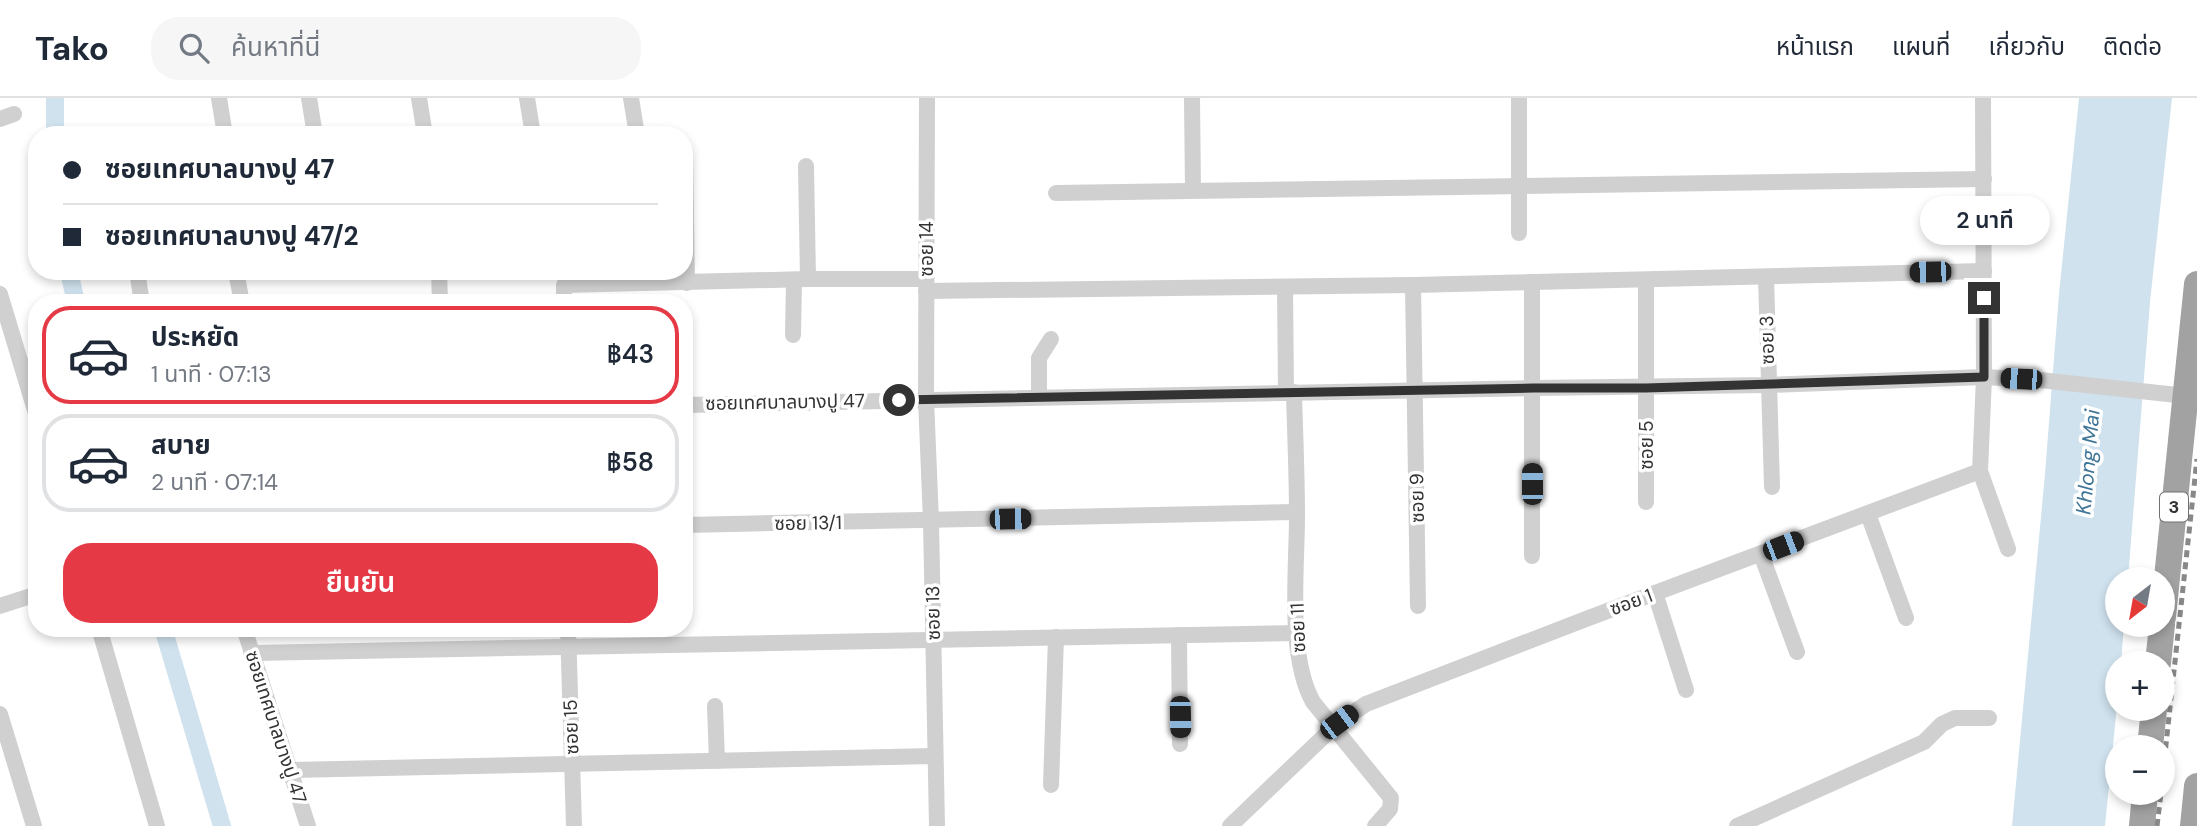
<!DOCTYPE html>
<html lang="th">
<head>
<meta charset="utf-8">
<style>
  :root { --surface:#fff; --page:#f6f6f7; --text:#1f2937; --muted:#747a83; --line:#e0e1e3; --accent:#e63946 }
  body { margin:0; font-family:"DM Sans","Noto Sans Thai",sans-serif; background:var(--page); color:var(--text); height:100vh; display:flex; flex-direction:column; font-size:26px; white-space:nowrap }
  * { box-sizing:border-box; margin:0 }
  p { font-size:23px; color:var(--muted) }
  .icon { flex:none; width:38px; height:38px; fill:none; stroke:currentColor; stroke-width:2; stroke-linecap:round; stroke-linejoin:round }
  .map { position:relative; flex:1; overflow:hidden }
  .details { position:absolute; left:28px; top:196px; width:665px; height:343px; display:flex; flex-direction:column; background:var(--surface); border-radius:28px; box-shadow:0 4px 10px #0003 }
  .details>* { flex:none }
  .top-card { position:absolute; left:28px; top:28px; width:665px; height:154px; border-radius:28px; box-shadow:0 4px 10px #0003; display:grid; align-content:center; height:154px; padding:0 35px; background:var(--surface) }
  .needle { width:46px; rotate:211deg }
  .fabs { position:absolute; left:2105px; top:469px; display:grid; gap:14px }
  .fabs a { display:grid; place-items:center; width:70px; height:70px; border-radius:50%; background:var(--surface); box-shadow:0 4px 10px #0003; font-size:35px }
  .end { position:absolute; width:32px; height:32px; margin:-16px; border:9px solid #333; background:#fff; box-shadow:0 0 0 4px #fff }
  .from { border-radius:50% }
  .bubble { position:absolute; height:49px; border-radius:24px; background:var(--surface); box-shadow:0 4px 10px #0003; font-size:23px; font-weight:600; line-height:49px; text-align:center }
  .car { position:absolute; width:21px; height:42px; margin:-21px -10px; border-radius:9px; box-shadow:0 0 5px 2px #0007; background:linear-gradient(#222 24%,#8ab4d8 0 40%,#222 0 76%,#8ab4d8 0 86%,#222 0) }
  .top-card b { display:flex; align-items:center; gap:24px; height:66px; font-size:26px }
  .top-card b+b { border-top:2px solid var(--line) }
  .top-card i { width:18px; height:18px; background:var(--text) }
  ul { padding:12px 0 0; list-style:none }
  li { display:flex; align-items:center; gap:21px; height:98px; margin:0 14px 10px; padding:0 21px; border:4px solid var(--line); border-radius:28px }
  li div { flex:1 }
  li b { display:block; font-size:26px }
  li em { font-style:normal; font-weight:600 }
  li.on { border-color:var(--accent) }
  li>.icon { width:63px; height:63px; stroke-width:1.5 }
  .button { display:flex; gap:14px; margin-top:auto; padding:14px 35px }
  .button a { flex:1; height:80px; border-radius:28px; background:var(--accent); color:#fff; font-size:28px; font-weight:600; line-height:80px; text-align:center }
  header { display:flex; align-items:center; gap:42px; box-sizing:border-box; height:98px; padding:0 35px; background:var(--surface); border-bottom:2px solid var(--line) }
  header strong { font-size:33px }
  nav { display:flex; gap:38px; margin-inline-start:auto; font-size:24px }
  .search { width:490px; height:63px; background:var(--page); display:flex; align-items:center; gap:18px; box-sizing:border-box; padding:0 24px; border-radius:28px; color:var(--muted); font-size:26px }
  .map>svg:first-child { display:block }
  .water { fill:#cfe2ee }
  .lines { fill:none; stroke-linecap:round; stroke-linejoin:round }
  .canal { stroke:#cfe2ee; stroke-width:18 }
  .minor { stroke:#d0d0d0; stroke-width:16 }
  .trunk { stroke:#a2a2a2; stroke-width:26 }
  .rail { stroke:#888; stroke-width:5; stroke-dasharray:7 5; stroke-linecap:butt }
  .route { stroke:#333; stroke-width:9 }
  .labels { text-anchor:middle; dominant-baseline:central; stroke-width:7; stroke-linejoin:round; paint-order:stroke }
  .shield { fill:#fff; stroke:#707070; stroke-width:2 }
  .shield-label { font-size:18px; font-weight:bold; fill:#333 }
  .street-label { font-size:19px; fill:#333; stroke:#fff }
  .water-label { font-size:21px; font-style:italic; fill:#3f7597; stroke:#fff }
</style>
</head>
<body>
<header>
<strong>Tako</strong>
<div class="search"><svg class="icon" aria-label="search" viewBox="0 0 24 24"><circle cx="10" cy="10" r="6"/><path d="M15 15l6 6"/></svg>ค้นหาที่นี่</div>
<nav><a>หน้าแรก</a><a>แผนที่</a><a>เกี่ยวกับ</a><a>ติดต่อ</a></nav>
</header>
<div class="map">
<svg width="2197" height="728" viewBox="0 0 2197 728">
  <rect width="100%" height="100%" fill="#fff"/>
  <!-- water -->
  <path class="water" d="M2079,0H2172L2150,204L2128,481H2118V527H2124L2121,565H2118L2117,607L2105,728H2012L2045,376L2059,196Z"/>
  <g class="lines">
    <!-- canal -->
    <g class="canal">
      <path d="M55,0V37"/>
      <path d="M69,173L76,205"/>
      <path d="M163,530L222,728"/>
    </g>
    <!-- minor -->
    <g class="minor">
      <path d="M219,0L225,37"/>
      <path d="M309,0L315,37"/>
      <path d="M419,0L425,37"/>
      <path d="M527,0L533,37"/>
      <path d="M631,0L637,37"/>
      <path d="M927,0L926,301L931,423L937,728"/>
      <path d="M1192,0L1193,93"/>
      <path d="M0,21L14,16"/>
      <path d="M685,55L687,185"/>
      <path d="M806,68L808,181"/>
      <path d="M1056,95L1984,81"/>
      <path d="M1519,135V0"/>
      <path d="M137,173L142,205"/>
      <path d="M236,173L241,200"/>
      <path d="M439,173L440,205"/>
      <path d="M1766,179L1772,389"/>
      <path d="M1413,187L1418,508"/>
      <path d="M1285,189L1286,295"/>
      <path d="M926,193L1413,187L1984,173"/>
      <path d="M0,196L37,319"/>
      <path d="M564,205V187L808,181H926"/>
      <path d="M793,237L794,182"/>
      <path d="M1294,294C1295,335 1297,377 1297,418C1297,472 1287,558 1313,604L1391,700L1390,711L1375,728"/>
      <path d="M1039,299V260L1051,241"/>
      <path d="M684,307L1533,290L1768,287L1984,279L2040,282L2186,298"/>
      <path d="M1980,373L2008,451"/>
      <path d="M1646,404V182"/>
      <path d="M1868,416L1906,520"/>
      <path d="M684,427L1297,414"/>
      <path d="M1761,456L1797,554"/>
      <path d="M1532,458V184"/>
      <path d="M1655,495L1686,592"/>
      <path d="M0,508L37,496"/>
      <path d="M99,530L157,728"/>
      <path d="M244,530L308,728"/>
      <path d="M568,530L574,728"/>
      <path d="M1179,537L1180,646"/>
      <path d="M251,555L1297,535"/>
      <path d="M715,608L717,663"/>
      <path d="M0,616L34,728"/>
      <path d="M292,672L935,658"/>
      <path d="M1051,687L1056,539"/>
      <path d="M1230,728L1339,624L1366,606L1586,521L1980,373L1984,279L1983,0"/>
      <path d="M1737,728L1924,644L1942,626L1955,620H1989"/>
    </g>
    <!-- trunk -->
    <g class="trunk">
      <path d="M2163,519L2197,186"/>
      <path d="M2158,565L2162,527"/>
      <path d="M2150,649L2154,611"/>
      <path d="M2142,728L2145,695"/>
      <path d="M2193,728L2197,688"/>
    </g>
    <!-- rail -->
    <g class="rail">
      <path d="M2163,674L2197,361"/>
      <path d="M2157,728L2161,695"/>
    </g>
  </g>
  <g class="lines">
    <!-- route -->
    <path class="route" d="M899,302L1533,290H1646L1984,279V200"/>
  </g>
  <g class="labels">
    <!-- shield labels -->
    <rect class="shield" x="2160" y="394.5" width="28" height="29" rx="5"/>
    <g class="shield-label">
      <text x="2174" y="409">3</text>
    </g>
    <!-- street labels -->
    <g class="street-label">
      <text transform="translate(926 151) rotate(-90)">ซอย 14</text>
      <text transform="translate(1767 242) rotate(-91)">ซอย 3</text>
      <text transform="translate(785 304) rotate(-1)">ซอยเทศบาลบางปู 47</text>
      <text transform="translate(1646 347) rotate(-90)">ซอย 5</text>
      <text transform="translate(1417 400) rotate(-91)">ซอย 9</text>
      <text transform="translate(808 425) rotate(-1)">ซอย 13/1</text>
      <text transform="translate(1631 504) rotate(-20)">ซอย 1</text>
      <text transform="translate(933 515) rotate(-91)">ซอย 13</text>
      <text transform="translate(1298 530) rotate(-92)">ซอย 11</text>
      <text transform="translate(276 629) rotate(72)">ซอยเทศบาลบางปู 47</text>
      <text transform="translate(571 629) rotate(-92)">ซอย 15</text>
    </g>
    <!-- water labels -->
    <g class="water-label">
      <text transform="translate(2088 364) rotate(-85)">Khlong Mai</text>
    </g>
  </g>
</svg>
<div class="fabs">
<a><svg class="needle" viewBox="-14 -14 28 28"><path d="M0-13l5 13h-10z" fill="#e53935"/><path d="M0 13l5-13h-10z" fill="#747a83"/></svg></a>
<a>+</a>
<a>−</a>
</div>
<i class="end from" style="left:899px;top:302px"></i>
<i class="end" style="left:1984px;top:200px"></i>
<div class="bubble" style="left:1920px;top:98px;width:130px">2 นาที</div>
<i class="car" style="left:1930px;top:174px;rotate:269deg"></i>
<i class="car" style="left:2021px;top:281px;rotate:273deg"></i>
<i class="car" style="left:1532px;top:386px;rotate:0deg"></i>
<i class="car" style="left:1010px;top:421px;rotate:89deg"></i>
<i class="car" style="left:1783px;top:448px;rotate:69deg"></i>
<i class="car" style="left:1180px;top:619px;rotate:179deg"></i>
<i class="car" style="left:1339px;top:624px;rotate:53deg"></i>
<div class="top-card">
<b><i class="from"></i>ซอยเทศบาลบางปู 47</b>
<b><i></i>ซอยเทศบาลบางปู 47/2</b>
</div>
<section class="details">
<ul>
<li class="on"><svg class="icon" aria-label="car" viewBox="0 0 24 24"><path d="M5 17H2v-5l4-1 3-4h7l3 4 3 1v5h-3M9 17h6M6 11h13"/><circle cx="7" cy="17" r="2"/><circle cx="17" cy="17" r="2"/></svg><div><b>ประหยัด</b><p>1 นาที · 07:13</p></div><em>฿43</em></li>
<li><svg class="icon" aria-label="car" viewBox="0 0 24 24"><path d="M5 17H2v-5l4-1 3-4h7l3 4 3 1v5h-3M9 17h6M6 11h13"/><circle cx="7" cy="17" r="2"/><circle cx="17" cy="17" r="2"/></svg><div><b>สบาย</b><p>2 นาที · 07:14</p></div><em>฿58</em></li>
</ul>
<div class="button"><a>ยืนยัน</a></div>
</section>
</div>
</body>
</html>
